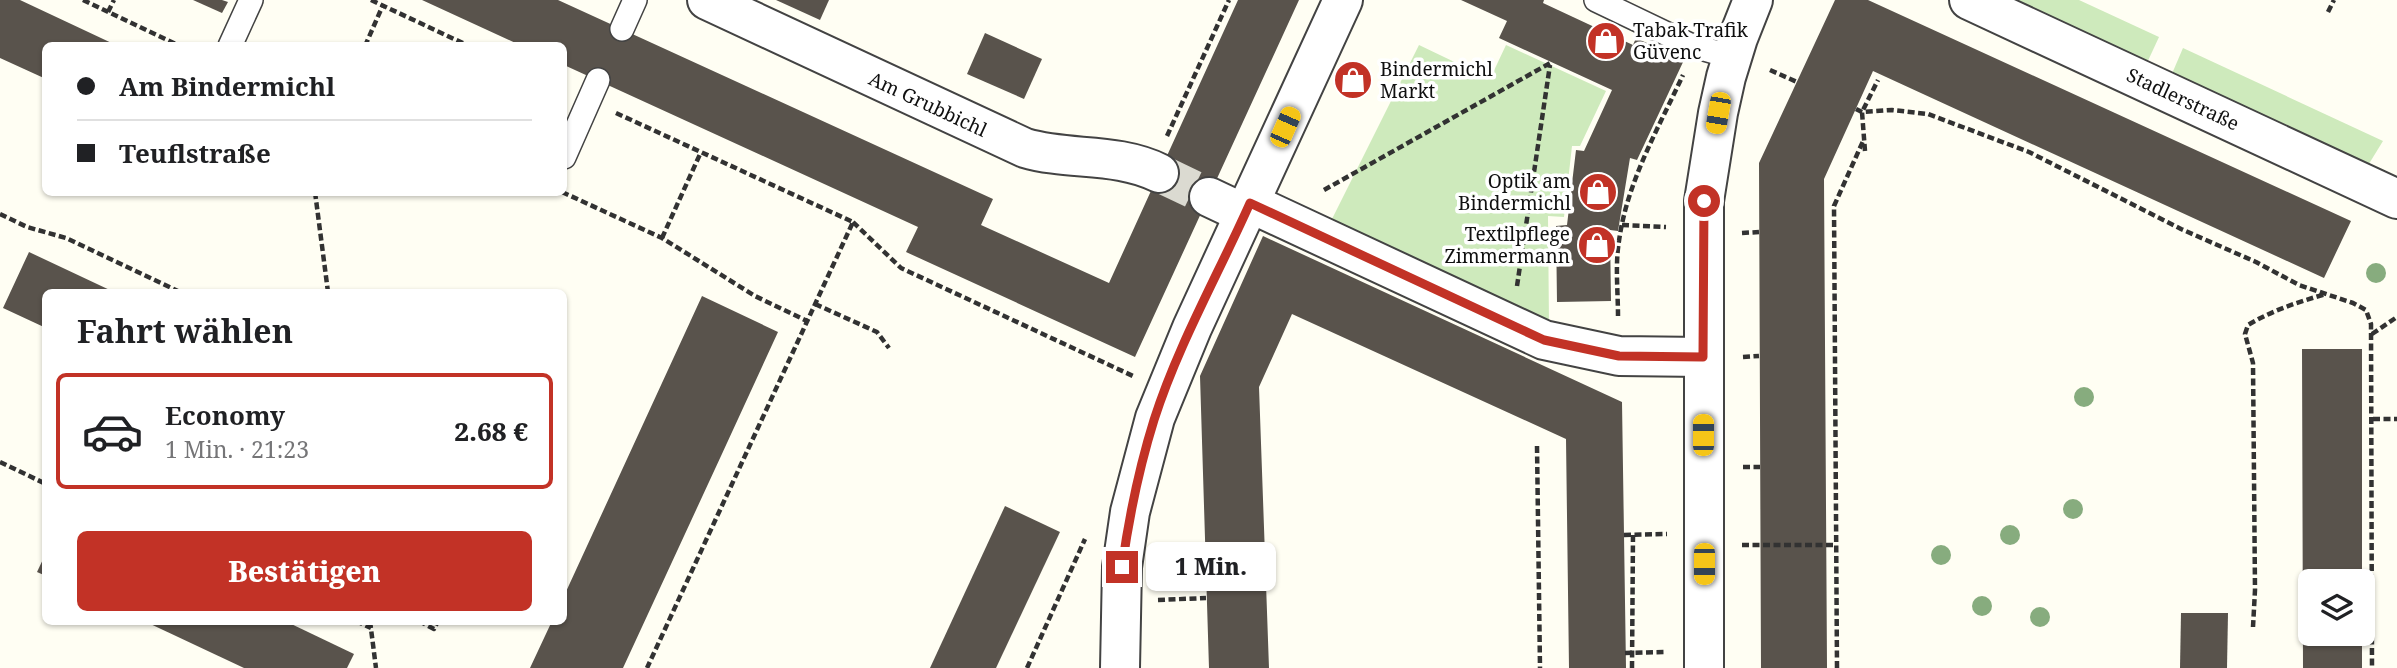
<!DOCTYPE html>
<html lang="de">
<head>
<meta charset="utf-8">
<style>
  :root { --surface:#fff; --page:#f2f2f2; --text:#202124; --muted:#757577; --line:#e0e0e0; --accent:#c23226 }
  body { margin:0; font-family:"Noto Serif",serif; background:var(--page); color:var(--text); height:100vh; display:flex; flex-direction:column; font-size:26px; white-space:nowrap }
  * { box-sizing:border-box; margin:0 }
  p { font-size:23px; color:var(--muted) }
  .icon { flex:none; width:38px; height:38px; fill:none; stroke:currentColor; stroke-width:2; stroke-linecap:round; stroke-linejoin:round }
  .map { position:relative; flex:1; overflow:hidden }
  .sheet { position:absolute; left:42px; top:289px; width:525px; height:336px; display:flex; flex-direction:column; background:var(--surface); border-radius:10px; box-shadow:0 2px 5px #0004 }
  .sheet>* { flex:none }
  .hud { position:absolute; left:42px; top:42px; width:525px; height:154px; border-radius:10px; box-shadow:0 2px 5px #0004; display:grid; align-content:center; height:154px; padding:0 35px; background:var(--surface) }
  .controls { position:absolute; left:2298px; top:569px; display:grid; gap:14px }
  .controls a { display:grid; place-items:center; width:77px; height:77px; border-radius:10px; background:var(--surface); box-shadow:0 2px 5px #0004; font-size:35px }
  .end { position:absolute; width:32px; height:32px; margin:-16px; border:9px solid #c23226; background:#fff; box-shadow:0 0 0 4px #fff }
  .from { border-radius:50% }
  .bubble { position:absolute; height:49px; border-radius:10px; background:var(--surface); box-shadow:0 2px 5px #0004; font-size:23px; font-weight:800; line-height:49px; text-align:center }
  .car { position:absolute; width:21px; height:42px; margin:-21px -10px; border-radius:9px; box-shadow:0 0 5px 2px #0007; background:linear-gradient(#f5c518 24%,#345 0 40%,#f5c518 0 76%,#345 0 86%,#f5c518 0) }
  .hud b { display:flex; align-items:center; gap:24px; height:66px; font-size:26px }
  .hud b+b { border-top:2px solid var(--line) }
  .hud i { width:18px; height:18px; background:var(--text) }
  ul { padding:0; list-style:none }
  li { display:flex; align-items:center; gap:21px; height:116px; margin:0 14px 10px; padding:0 21px; border:4px solid var(--line); border-radius:10px }
  li div { flex:1 }
  li b { display:block; font-size:26px }
  li em { font-style:normal; font-weight:800 }
  li.on { border-color:var(--accent) }
  li>.icon { width:63px; height:63px; stroke-width:1.5 }
  h2 { padding:0 35px; font-size:32px; line-height:84px }
  .primary-button { display:flex; gap:14px; margin-top:auto; padding:14px 35px }
  .primary-button a { flex:1; height:80px; border-radius:10px; background:var(--accent); color:#fff; font-size:28px; font-weight:800; line-height:80px; text-align:center }
  .map>svg:first-child { display:block }
  .green { fill:#ceeabc }
  .building { fill:#59534c }
  .lines { fill:none; stroke-linecap:round; stroke-linejoin:round }
  .minor-tunnel { stroke:#dbdad1; stroke-width:38; stroke-dasharray:38 19; stroke-linecap:butt }
  .service-casing { stroke:#434343; stroke-width:26 }
  .minor-casing { stroke:#434343; stroke-width:42 }
  .path { stroke:#323232; stroke-width:4.5; stroke-dasharray:7 3.5; stroke-linecap:butt }
  .service { stroke:#fff; stroke-width:23 }
  .minor { stroke:#fff; stroke-width:38 }
  .tree { fill:#87ac7e }
  .route { stroke:#c23226; stroke-width:9 }
  .labels { text-anchor:middle; dominant-baseline:central; stroke-width:7; stroke-linejoin:round; paint-order:stroke }
  .poi-label { font-size:19px; fill:#101010; stroke:#fff; text-anchor:start }
  .street-label { font-size:19px; fill:#101010; stroke:#fff }
</style>
</head>
<body>
<div class="map">
<svg width="2397" height="668" viewBox="0 0 2397 668">
  <rect width="100%" height="100%" fill="#fffef3"/>
  <!-- green -->
  <g class="green">
    <path d="M2006,0H2079L2159,37L2146,65Z"/>
    <path d="M1419,45L1490,79L1506,45L1606,91L1580,146H1572L1564,217L1548,216L1549,326L1331,221Z"/>
    <path d="M2183,48L2383,141L2367,167L2171,76Z"/>
  </g>
  <!-- building -->
  <g class="building">
    <path d="M0,0H20L118,46H46V79L0,58Z"/>
    <path d="M193,0H222L228,2L222,13Z"/>
    <path d="M422,0H558L993,199L981,225L1109,283L1238,0H1299L1135,357L906,252L918,227L564,65V46H522Z"/>
    <path d="M776,0H829L820,20Z"/>
    <path d="M1461,0H1544L1543,3L1633,45L1636,38L1684,60L1637,160L1630,158L1618,231L1610,230L1611,301L1557,302L1556,226L1567,225L1576,150L1584,151L1612,90L1499,38L1507,21Z"/>
    <path d="M1835,0H1868L2351,221L2324,278L1873,71L1824,179L1827,668H1761L1759,163Z"/>
    <path d="M985,33L1042,59L1024,99L967,74Z"/>
    <path d="M1263,236L1622,402L1626,668H1569L1566,439L1292,314L1259,387L1269,668H1209L1200,376Z"/>
    <path d="M29,252L114,292H46V328L3,308Z"/>
    <path d="M702,296L778,332L721,456L623,668H530L552,621H564V596Z"/>
    <path d="M2302,349H2362V581H2310V634H2362V668H2303Z"/>
    <path d="M1005,506L1060,532L996,668H930Z"/>
    <path d="M46,553V576L37,572Z"/>
    <path d="M2181,613H2228L2227,668H2180Z"/>
    <path d="M144,621H285L354,654L347,668H244Z"/>
  </g>
  <g class="lines">
    <!-- minor-tunnel -->
    <path class="minor-tunnel" d="M1159,173L1209,197"/>
    <defs>
      <g id="service">
        <path d="M1596,0L1690,45L1732,57"/>
        <path d="M622,29L635,0"/>
        <path d="M230,46L251,0"/>
        <path d="M564,157L598,80"/>
      </g>
      <g id="minor">
        <path d="M707,0L1025,148C1069,161 1116,152 1159,173"/>
        <path d="M1969,0L2397,199"/>
        <path d="M1209,197L1245,214"/>
        <path d="M1250,203L1544,340L1619,356L1703,357"/>
        <path d="M1120,668L1122,567L1130,512L1155,418L1192,328L1343,0"/>
        <path d="M1704,668V201L1718,113L1726,77L1738,38L1753,0"/>
      </g>
    </defs>
    <!-- service casing -->
    <use href="#service" class="service-casing"/>
    <!-- minor casing -->
    <use href="#minor" class="minor-casing"/>
    <!-- path -->
    <g class="path">
      <path d="M83,0L180,46"/>
      <path d="M371,0L469,46"/>
      <path d="M108,12L114,0"/>
      <path d="M2328,12L2334,0"/>
      <path d="M365,46L383,5"/>
      <path d="M1770,70L1797,82"/>
      <path d="M1856,109L1862,112L1892,110L1928,114L2029,152L2181,229L2256,262L2299,285L2353,303L2366,310L2371,324L2372,668"/>
      <path d="M616,113L853,222L647,668"/>
      <path d="M1167,136L1229,0"/>
      <path d="M1865,151L1862,112L1878,80"/>
      <path d="M1324,190L1552,62"/>
      <path d="M315,192L328,292"/>
      <path d="M562,192L662,238L755,296L807,321"/>
      <path d="M0,214L27,227L66,238L180,292"/>
      <path d="M853,222L901,268L1133,376"/>
      <path d="M1622,225L1666,227"/>
      <path d="M1742,233L1759,232"/>
      <path d="M662,238L701,152"/>
      <path d="M1517,286L1550,65"/>
      <path d="M815,304L877,332L889,348"/>
      <path d="M1618,316C1618,292 1615,265 1619,241C1627,182 1658,129 1683,75"/>
      <path d="M2372,334L2397,317"/>
      <path d="M1743,357L1759,356"/>
      <path d="M2373,419H2397"/>
      <path d="M1537,446L1540,668"/>
      <path d="M0,462L46,484"/>
      <path d="M1743,467H1760"/>
      <path d="M1624,535L1667,534"/>
      <path d="M1742,545H1836"/>
      <path d="M1158,600L1206,598"/>
      <path d="M356,621L371,628"/>
      <path d="M370,621L376,668"/>
      <path d="M419,621L434,629L438,621"/>
      <path d="M2253,627L2255,590L2253,363L2245,334L2248,325C2273,310 2298,302 2326,294"/>
      <path d="M1625,653L1667,652"/>
      <path d="M1027,668L1085,539"/>
      <path d="M1632,668L1633,534"/>
      <path d="M1837,668L1834,206L1864,139"/>
    </g>
    <!-- service -->
    <use href="#service" class="service"/>
    <!-- minor -->
    <use href="#minor" class="minor"/>
  </g>
  <!-- trees -->
  <g class="tree">
    <circle cx="2376" cy="273" r="10"/>
    <circle cx="2084" cy="397" r="10"/>
    <circle cx="2073" cy="509" r="10"/>
    <circle cx="2010" cy="535" r="10"/>
    <circle cx="1941" cy="555" r="10"/>
    <circle cx="1982" cy="606" r="10"/>
    <circle cx="2040" cy="617" r="10"/>
  </g>
  <g class="lines">
    <!-- route -->
    <path class="route" d="M1122,567C1129,517 1139,468 1154,420C1178,345 1218,275 1250,203L1544,340L1619,356L1703,357L1704,201"/>
  </g>
  <!-- icons -->
  <defs>
    <symbol id="shop-disc" viewBox="-11 -11 22 22"><circle r="9.5" fill="#c23226" stroke="#fff"/><path d="M-5-2.5h2.3a2.7 3.5 0 0 1 5.4 0H5L5.5 6h-11ZM-1.5-2.5h3a1.5 2.3 0 0 0-3 0Z" fill="#fff"/></symbol>
  </defs>
  <g fill-rule="evenodd">
    <use href="#shop-disc" x="1584" y="19" width="44" height="44"/>
    <use href="#shop-disc" x="1331" y="58" width="44" height="44"/>
    <use href="#shop-disc" x="1576" y="170" width="44" height="44"/>
    <use href="#shop-disc" x="1575" y="223" width="44" height="44"/>
  </g>
  <g class="labels">
    <!-- poi labels -->
    <g class="poi-label">
      <text x="1633" y="30">Tabak Trafik<tspan x="1633" dy="22">Güvenc</tspan></text>
      <text x="1380" y="69">Bindermichl<tspan x="1380" dy="22">Markt</tspan></text>
      <text x="1571" y="181" text-anchor="end">Optik am<tspan x="1571" dy="22">Bindermichl</tspan></text>
      <text x="1570" y="234" text-anchor="end">Textilpflege<tspan x="1570" dy="22">Zimmermann</tspan></text>
    </g>
    <!-- street labels -->
    <g class="street-label">
      <text transform="translate(2183 99) rotate(25)">Stadlerstraße</text>
      <text transform="translate(928 104) rotate(25)">Am Grubbichl</text>
    </g>
  </g>
</svg>
<div class="controls">
<a><svg class="icon" aria-label="layers" viewBox="0 0 24 24"><path d="M12 4l9 5-9 5-9-5zM3 14l9 5 9-5"/></svg></a>
</div>
<i class="end from" style="left:1704px;top:201px"></i>
<i class="end" style="left:1122px;top:567px"></i>
<div class="bubble" style="left:1146px;top:542px;width:130px">1 Min.</div>
<i class="car" style="left:1718px;top:113px;rotate:190deg"></i>
<i class="car" style="left:1285px;top:127px;rotate:24deg"></i>
<i class="car" style="left:1703px;top:435px;rotate:0deg"></i>
<i class="car" style="left:1704px;top:564px;rotate:180deg"></i>
<div class="hud">
<b><i class="from"></i>Am Bindermichl</b>
<b><i></i>Teuflstraße</b>
</div>
<section class="sheet">
<h2>Fahrt wählen</h2>
<ul>
<li class="on"><svg class="icon" aria-label="car" viewBox="0 0 24 24"><path d="M5 17H2v-5l4-1 3-4h7l3 4 3 1v5h-3M9 17h6M6 11h13"/><circle cx="7" cy="17" r="2"/><circle cx="17" cy="17" r="2"/></svg><div><b>Economy</b><p>1 Min. · 21:23</p></div><em>2.68 €</em></li>
</ul>
<div class="primary-button"><a>Bestätigen</a></div>
</section>
</div>
</body>
</html>
